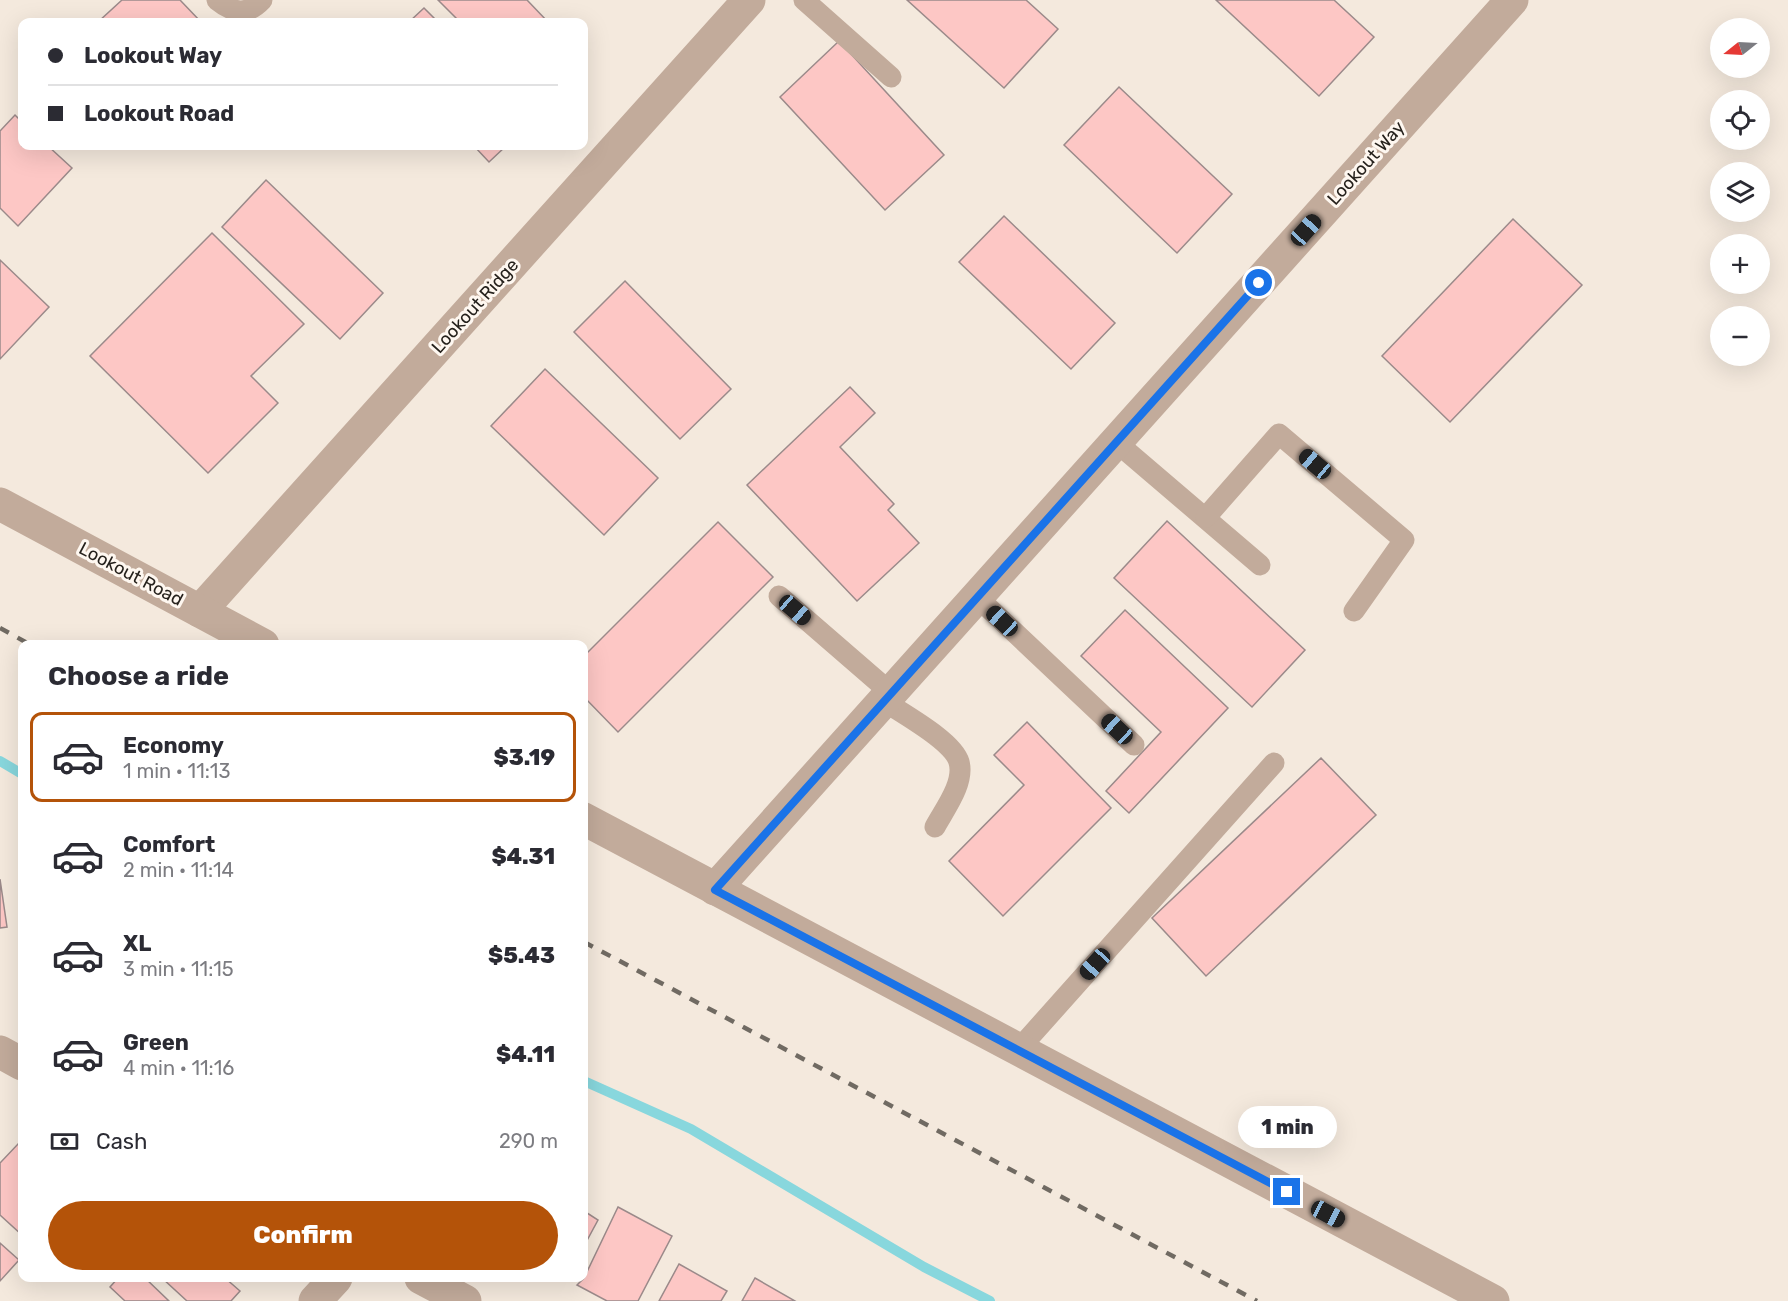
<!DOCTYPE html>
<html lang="en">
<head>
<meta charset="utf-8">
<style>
  :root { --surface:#fff; --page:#f2f2f3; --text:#2b2b33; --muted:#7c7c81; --line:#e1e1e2; --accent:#b45309 }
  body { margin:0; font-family:Rubik,sans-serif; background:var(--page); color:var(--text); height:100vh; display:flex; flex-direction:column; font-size:22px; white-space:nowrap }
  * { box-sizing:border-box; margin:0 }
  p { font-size:20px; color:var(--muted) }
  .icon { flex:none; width:33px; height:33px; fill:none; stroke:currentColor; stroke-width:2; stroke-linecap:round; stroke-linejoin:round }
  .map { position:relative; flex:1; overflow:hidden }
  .sheet { position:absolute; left:18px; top:640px; width:570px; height:642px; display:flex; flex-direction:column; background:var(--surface); border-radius:12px; box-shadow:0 6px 24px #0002 }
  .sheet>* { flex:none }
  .top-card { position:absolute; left:18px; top:18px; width:570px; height:132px; border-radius:12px; box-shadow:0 6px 24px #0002; display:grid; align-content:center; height:132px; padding:0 30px; background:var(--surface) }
  .needle { width:39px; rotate:252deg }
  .controls { position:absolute; left:1710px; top:18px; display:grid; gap:12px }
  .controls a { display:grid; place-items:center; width:60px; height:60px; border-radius:50%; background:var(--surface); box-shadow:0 6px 24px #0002; font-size:30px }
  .end { position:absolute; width:27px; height:27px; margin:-14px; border:8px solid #1a73e8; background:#fff; box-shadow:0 0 0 3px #fff }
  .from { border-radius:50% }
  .bubble { position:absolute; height:42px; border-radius:21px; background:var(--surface); box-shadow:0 6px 24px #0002; font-size:20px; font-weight:800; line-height:42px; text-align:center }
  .car { position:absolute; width:18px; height:36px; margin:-18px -9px; border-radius:8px; box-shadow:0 0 4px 2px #0007; background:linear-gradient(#222 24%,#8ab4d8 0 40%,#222 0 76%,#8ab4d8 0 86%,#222 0) }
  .top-card b { display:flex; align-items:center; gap:21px; height:57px; font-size:22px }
  .top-card b+b { border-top:2px solid var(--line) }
  .top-card i { width:15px; height:15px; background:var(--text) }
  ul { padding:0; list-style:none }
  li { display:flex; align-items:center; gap:18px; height:90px; margin:0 12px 9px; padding:0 18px; border:3px solid transparent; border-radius:12px }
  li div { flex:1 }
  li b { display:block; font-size:22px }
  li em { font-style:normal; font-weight:800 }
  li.active { border-color:var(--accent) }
  li>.icon { width:54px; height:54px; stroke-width:1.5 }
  h2 { padding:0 30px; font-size:27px; line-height:72px }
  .pay { display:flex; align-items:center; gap:15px; height:66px; padding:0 30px; font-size:22px }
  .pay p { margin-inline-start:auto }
  .cta { display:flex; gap:12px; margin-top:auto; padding:12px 30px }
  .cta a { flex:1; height:69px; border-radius:36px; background:var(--accent); color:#fff; font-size:24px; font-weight:800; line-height:69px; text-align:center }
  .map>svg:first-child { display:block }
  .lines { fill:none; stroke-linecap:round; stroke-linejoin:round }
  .stream { stroke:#88d7dd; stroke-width:10 }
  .building { fill:#fdc7c5; stroke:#9b8a8a; stroke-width:1.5 }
  .service { stroke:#c2ab9b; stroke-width:21 }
  .minor { stroke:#c2ab9b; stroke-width:33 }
  .tertiary { stroke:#c2ab9b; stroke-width:33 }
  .rail { stroke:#706a62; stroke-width:4.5; stroke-dasharray:10 10; stroke-linecap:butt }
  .route { stroke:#1a73e8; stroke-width:8 }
  .labels { text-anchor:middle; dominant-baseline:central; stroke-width:6; stroke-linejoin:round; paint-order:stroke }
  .street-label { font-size:18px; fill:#25211c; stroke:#fef7f0 }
</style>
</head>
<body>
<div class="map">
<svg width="1788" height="1301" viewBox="0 0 1788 1301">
  <rect width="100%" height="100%" fill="#f4e9dd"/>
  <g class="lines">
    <!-- stream -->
    <g class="stream">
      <path d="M0,761L22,774"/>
      <path d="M584,1081L691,1129L924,1267L990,1301"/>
    </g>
  </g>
  <!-- building -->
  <g class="building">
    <path d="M122,0H180L201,22H98Z"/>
    <path d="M438,0H527L548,22H460Z"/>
    <path d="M907,0H1026L1058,29L1004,88Z"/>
    <path d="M1216,0H1334L1374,37L1319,96Z"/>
    <path d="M424,8L438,22H409Z"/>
    <path d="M839,41L944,155L885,210L780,97Z"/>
    <path d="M1119,87L1232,194L1177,253L1064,145Z"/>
    <path d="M15,115L22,122V146H48L72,168L18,226L0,208V131Z"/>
    <path d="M474,146H506L489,162Z"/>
    <path d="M266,180L383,293L340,339L222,227Z"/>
    <path d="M1004,216L1115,323L1071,369L959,262Z"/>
    <path d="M1513,219L1582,285L1450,422L1382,356Z"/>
    <path d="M212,233L304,324L251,376L278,403L208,473L90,356Z"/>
    <path d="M0,260L49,307L0,359Z"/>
    <path d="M625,281L731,389L680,439L574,332Z"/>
    <path d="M545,369L658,478L604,535L491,426Z"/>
    <path d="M850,387L875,413L840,447L894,504L888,510L919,543L857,601L747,485Z"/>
    <path d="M1167,521L1305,650L1252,707L1114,578Z"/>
    <path d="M718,522L773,577L618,732L584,697V656Z"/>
    <path d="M1125,610L1228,708L1129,813L1106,791L1161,732L1081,656Z"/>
    <path d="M1027,722L1111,808L1003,916L949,861L1024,785L994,755Z"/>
    <path d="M1321,758L1376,815L1206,976L1152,918Z"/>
    <path d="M0,879L7,927L0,928Z"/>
    <path d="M18,1144L22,1148V1235L0,1215V1163Z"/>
    <path d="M618,1207L672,1236L638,1301H607L577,1285L584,1278Z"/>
    <path d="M584,1211L598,1220L584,1246Z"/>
    <path d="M0,1243L19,1260L0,1281Z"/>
    <path d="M679,1264L727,1291L721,1301H659Z"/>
    <path d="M118,1278H145L169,1301H125L110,1287Z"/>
    <path d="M162,1278H225L240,1291L231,1301H187Z"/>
    <path d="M755,1278L795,1301H742Z"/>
  </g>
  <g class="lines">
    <!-- service -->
    <g class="service">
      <path d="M217,0C233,13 247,16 262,0"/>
      <path d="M804,0L891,77"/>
      <path d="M1116,442L1260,565"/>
      <path d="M1206,517L1279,434L1404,540L1354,611"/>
      <path d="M779,596L891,693"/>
      <path d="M977,597L1134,745"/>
      <path d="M884,701C903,714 953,741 959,762C965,783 944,810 935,827"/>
      <path d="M1018,1050L1274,763"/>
    </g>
    <!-- minor -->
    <g class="minor">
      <path d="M200,611L749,0"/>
      <path d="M715,889L1512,0"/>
      <path d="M0,1052L22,1064"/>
      <path d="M421,1278L465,1301"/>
      <path d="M315,1301L336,1278"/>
    </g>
    <!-- tertiary -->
    <g class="tertiary">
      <path d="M0,504L263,645"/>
      <path d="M584,819L1493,1301"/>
    </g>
    <!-- rail -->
    <g class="rail">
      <path d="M0,628L31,645"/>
      <path d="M584,942L1257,1301"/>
    </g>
  </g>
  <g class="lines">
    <!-- route -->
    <path class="route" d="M1259,283L715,890L1287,1192"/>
  </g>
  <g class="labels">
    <!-- street labels -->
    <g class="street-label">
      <text transform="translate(1366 163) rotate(-48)">Lookout Way</text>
      <text transform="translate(475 306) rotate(-48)">Lookout Ridge</text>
      <text transform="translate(131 574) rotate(28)">Lookout Road</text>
    </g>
  </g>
</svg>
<div class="controls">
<a><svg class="needle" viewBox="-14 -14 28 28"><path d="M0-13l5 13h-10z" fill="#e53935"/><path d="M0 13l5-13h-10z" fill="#7c7c81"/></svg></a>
<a><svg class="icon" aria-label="locate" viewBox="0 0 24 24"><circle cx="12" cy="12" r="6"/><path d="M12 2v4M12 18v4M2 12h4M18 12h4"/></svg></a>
<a><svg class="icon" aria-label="layers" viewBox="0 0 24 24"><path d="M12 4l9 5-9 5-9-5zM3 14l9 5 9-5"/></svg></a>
<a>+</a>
<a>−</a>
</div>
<i class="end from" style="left:1259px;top:283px"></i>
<i class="end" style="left:1287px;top:1192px"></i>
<div class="bubble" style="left:1238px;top:1106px;width:99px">1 min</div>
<i class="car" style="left:1306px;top:230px;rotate:42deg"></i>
<i class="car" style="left:1315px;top:464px;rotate:310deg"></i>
<i class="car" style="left:795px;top:610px;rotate:131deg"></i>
<i class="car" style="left:1002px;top:621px;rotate:313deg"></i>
<i class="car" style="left:1117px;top:729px;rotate:313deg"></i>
<i class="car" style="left:1095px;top:964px;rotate:222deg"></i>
<i class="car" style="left:1328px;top:1214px;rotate:118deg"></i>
<div class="top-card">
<b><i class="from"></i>Lookout Way</b>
<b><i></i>Lookout Road</b>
</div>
<section class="sheet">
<h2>Choose a ride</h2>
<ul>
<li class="active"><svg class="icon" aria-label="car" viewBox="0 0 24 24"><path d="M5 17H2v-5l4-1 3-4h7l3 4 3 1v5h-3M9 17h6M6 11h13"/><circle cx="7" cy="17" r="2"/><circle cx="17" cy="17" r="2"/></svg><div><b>Economy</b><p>1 min · 11:13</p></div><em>$3.19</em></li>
<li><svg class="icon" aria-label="car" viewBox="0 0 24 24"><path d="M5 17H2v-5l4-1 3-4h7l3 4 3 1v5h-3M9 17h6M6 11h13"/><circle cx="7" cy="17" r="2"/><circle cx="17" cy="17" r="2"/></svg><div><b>Comfort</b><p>2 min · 11:14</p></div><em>$4.31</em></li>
<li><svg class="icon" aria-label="car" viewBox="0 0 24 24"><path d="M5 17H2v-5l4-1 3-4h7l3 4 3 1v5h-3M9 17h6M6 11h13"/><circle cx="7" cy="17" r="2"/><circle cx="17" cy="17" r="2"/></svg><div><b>XL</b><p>3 min · 11:15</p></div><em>$5.43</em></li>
<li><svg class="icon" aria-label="car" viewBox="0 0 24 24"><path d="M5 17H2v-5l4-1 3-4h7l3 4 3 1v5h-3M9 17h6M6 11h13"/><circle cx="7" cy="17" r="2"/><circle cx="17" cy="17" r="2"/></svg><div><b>Green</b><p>4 min · 11:16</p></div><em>$4.11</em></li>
</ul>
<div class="pay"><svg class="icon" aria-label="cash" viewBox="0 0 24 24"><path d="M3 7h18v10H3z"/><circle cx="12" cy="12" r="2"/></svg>Cash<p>290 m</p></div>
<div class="cta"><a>Confirm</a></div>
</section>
</div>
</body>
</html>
